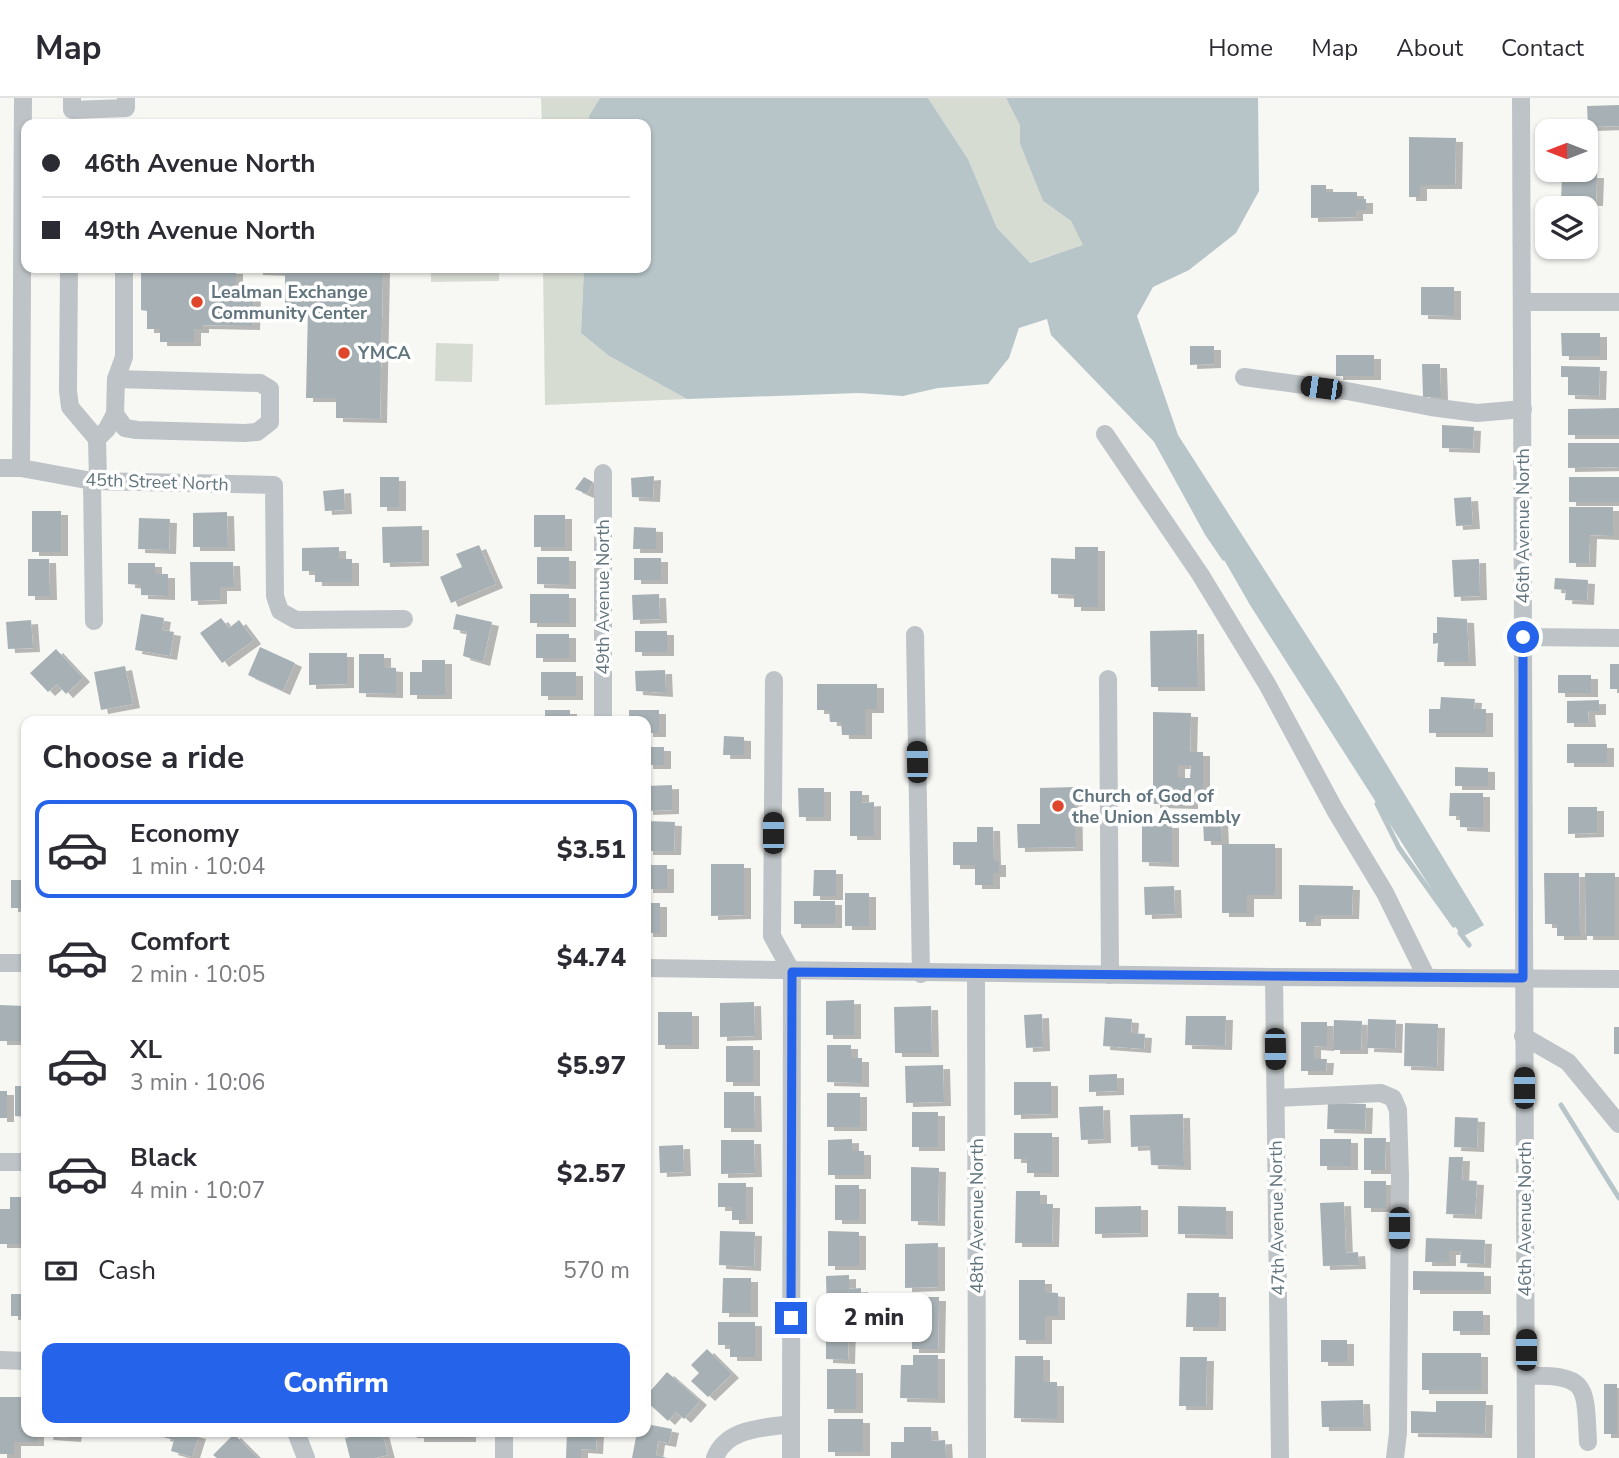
<!DOCTYPE html>
<html lang="en">
<head>
<meta charset="utf-8">
<style>
  :root { --surface:#fff; --page:#f7f7f7; --text:#2b2b33; --muted:#7c7c81; --line:#e1e1e2; --accent:#2563eb }
  body { margin:0; font-family:"Nunito Sans",sans-serif; background:var(--page); color:var(--text); height:100vh; display:flex; flex-direction:column; font-size:26px; white-space:nowrap }
  * { box-sizing:border-box; margin:0 }
  p { font-size:23px; color:var(--muted) }
  .icon { flex:none; width:38px; height:38px; fill:none; stroke:currentColor; stroke-width:2; stroke-linecap:round; stroke-linejoin:round }
  .map { position:relative; flex:1; overflow:hidden }
  .side { position:absolute; left:21px; top:618px; width:630px; height:721px; display:flex; flex-direction:column; background:var(--surface); border-radius:14px; box-shadow:0 2px 5px #0004 }
  .side>* { flex:none }
  .top-card { position:absolute; left:21px; top:21px; width:630px; height:154px; border-radius:14px; box-shadow:0 2px 5px #0004; display:grid; align-content:center; height:154px; padding:0 21px; background:var(--surface) }
  .needle { width:46px; rotate:270deg }
  .fabs { position:absolute; left:1535px; top:21px; display:grid; gap:14px }
  .fabs a { display:grid; place-items:center; width:63px; height:63px; border-radius:14px; background:var(--surface); box-shadow:0 2px 5px #0004; font-size:35px }
  .end { position:absolute; width:32px; height:32px; margin:-16px; border:9px solid #2563eb; background:#fff; box-shadow:0 0 0 4px #fff }
  .from { border-radius:50% }
  .bubble { position:absolute; height:49px; border-radius:14px; background:var(--surface); box-shadow:0 2px 5px #0004; font-size:23px; font-weight:800; line-height:49px; text-align:center }
  .car { position:absolute; width:21px; height:42px; margin:-21px -10px; border-radius:9px; box-shadow:0 0 5px 2px #0007; background:linear-gradient(#222 24%,#8ab4d8 0 40%,#222 0 76%,#8ab4d8 0 86%,#222 0) }
  .top-card b { display:flex; align-items:center; gap:24px; height:66px; font-size:26px }
  .top-card b+b { border-top:2px solid var(--line) }
  .top-card i { width:18px; height:18px; background:var(--text) }
  ul { padding:0; list-style:none }
  li { display:flex; align-items:center; gap:21px; height:98px; margin:0 14px 10px; padding:0 7px; border:4px solid transparent; border-radius:14px }
  li div { flex:1 }
  li b { display:block; font-size:26px }
  li em { font-style:normal; font-weight:800 }
  li.active { border-color:var(--accent) }
  li>.icon { width:63px; height:63px; stroke-width:1.5 }
  h2 { padding:0 21px; font-size:32px; line-height:84px }
  .pay { display:flex; align-items:center; gap:18px; height:77px; padding:0 21px; font-size:26px }
  .pay p { margin-inline-start:auto }
  .primary-button { display:flex; gap:14px; margin-top:auto; padding:14px 21px }
  .primary-button a { flex:1; height:80px; border-radius:14px; background:var(--accent); color:#fff; font-size:28px; font-weight:800; line-height:80px; text-align:center }
  header { display:flex; align-items:center; gap:42px; box-sizing:border-box; height:98px; padding:0 35px; background:var(--surface); border-bottom:2px solid var(--line) }
  header strong { font-size:33px }
  nav { display:flex; gap:38px; margin-inline-start:auto; font-size:24px }
  .map>svg:first-child { display:block }
  .green { fill:#d7dcd3 }
  .water { fill:#b7c5c8 }
  .lines { fill:none; stroke-linecap:round; stroke-linejoin:round }
  .stream { stroke:#b7c5c8; stroke-width:5 }
  .building { fill:#a7b1b5; fill-rule:evenodd; filter:url(#shadow) }
  .minor { stroke:#bdc3c6; stroke-width:18 }
  .route { stroke:#2563eb; stroke-width:9 }
  .poi-dot { fill:#e0462b; stroke:#fff; stroke-width:2.5 }
  .labels { text-anchor:middle; dominant-baseline:central; stroke-width:7; stroke-linejoin:round; paint-order:stroke }
  .poi-label { font-size:18px; font-weight:bold; fill:#62757e; stroke:#fff; text-anchor:start }
  .street-label { font-size:18px; fill:#62757e; stroke:#fff }
</style>
</head>
<body>
<header>
<strong>Map</strong>
<nav><a>Home</a><a>Map</a><a>About</a><a>Contact</a></nav>
</header>
<div class="map">
<svg width="1619" height="1360" viewBox="0 0 1619 1360">
  <defs>
    <filter id="shadow"><feDropShadow dx="7" dy="4" stdDeviation="0" flood-color="#0004"/></filter>
  </defs>
  <rect width="100%" height="100%" fill="#f7f7f4"/>
  <!-- green -->
  <g class="green">
    <path d="M541,0H600L589,18V26H542Z"/>
    <path d="M928,0H1006L1021,27L1020,46L1043,103L1071,123L1084,147L1029,165L997,130L968,61Z"/>
    <path d="M431,170H499V183L431,184Z"/>
    <path d="M543,170H584L581,235L609,258L687,301L545,307Z"/>
    <path d="M436,245L473,246L472,284L435,283Z"/>
  </g>
  <!-- water -->
  <path class="water" d="M600,0H928L968,61L997,130L1030,165L1083,147L1071,123L1043,103L1020,46V27L1006,0H1258L1259,93L1236,135L1189,172L1153,189L1137,218L1178,337L1339,588L1484,827L1462,839L1250,507L1160,350L1051,237L1047,221L1019,230L1009,260L988,286L938,290L903,298L859,295L687,301L609,258L581,235L584,170H646V26H589V18Z"/>
  <g class="lines">
    <!-- stream -->
    <g class="stream">
      <path d="M1157,344L1207,435L1224,460"/>
      <path d="M1377,706L1399,750L1454,827"/>
      <path d="M1460,835L1469,847"/>
      <path d="M1561,1007L1619,1100"/>
    </g>
  </g>
  <!-- building -->
  <g class="building">
    <path d="M1619,7V28L1588,29L1587,8Z"/>
    <path d="M1409,39L1456,40L1455,87H1420V99H1409Z"/>
    <path d="M1562,76H1597L1596,104L1561,103Z"/>
    <path d="M1311,87H1326V94H1357V101H1366V112H1356V119L1311,120Z"/>
    <path d="M141,170L236,172V196H254L253,228L202,227V231H194V244H160V231H147V213L141,212Z"/>
    <path d="M256,170H383L380,321L336,320V300H306L308,210H285V174L256,173Z"/>
    <path d="M1421,189H1454V218L1421,217Z"/>
    <path d="M1561,235H1600V258H1562Z"/>
    <path d="M1190,248H1214V266L1190,267Z"/>
    <rect x="1336" y="257" width="38" height="21"/>
    <path d="M1422,266H1440L1441,299H1423Z"/>
    <path d="M1561,268L1600,269L1599,298L1568,297V279H1561Z"/>
    <path d="M1619,310V337H1568V311Z"/>
    <path d="M1442,327L1474,329L1473,351L1442,350Z"/>
    <path d="M1568,345H1619V369L1568,370Z"/>
    <path d="M654,378L653,400L632,399L631,380Z"/>
    <rect x="380" y="379" width="19" height="30"/>
    <path d="M584,379L593,384L587,396L575,391Z"/>
    <rect x="1569" y="379" width="50" height="25"/>
    <path d="M344,391L345,412L325,413L323,393Z"/>
    <path d="M1471,399L1473,427L1456,428L1454,400Z"/>
    <path d="M1569,409H1613V438L1590,437L1589,465H1569Z"/>
    <rect x="32" y="413" width="29" height="41"/>
    <path d="M227,414L228,449H193V415Z"/>
    <rect x="534" y="417" width="31" height="32"/>
    <path d="M139,420L170,421L169,452L138,451Z"/>
    <path d="M422,428V464L383,465L382,429Z"/>
    <path d="M634,429L656,430V451H633Z"/>
    <path d="M479,447L496,486L451,505L440,479L462,469L456,456Z"/>
    <path d="M339,449V461H352V484H315V473H302V450Z"/>
    <path d="M1075,449H1098V509H1074V497L1051,496V460L1075,461Z"/>
    <path d="M537,459H569V487L537,486Z"/>
    <rect x="634" y="460" width="27" height="22"/>
    <path d="M28,461H49L50,498H28Z"/>
    <path d="M1479,461L1480,498L1454,499L1452,462Z"/>
    <path d="M190,464H233L234,489H220V502L191,503Z"/>
    <path d="M128,465H155V476H168V498L141,497V487L128,486Z"/>
    <path d="M1555,480L1588,482L1587,503L1565,502L1566,492L1554,491Z"/>
    <rect x="530" y="496" width="39" height="29"/>
    <path d="M659,496L660,521L633,522L632,497Z"/>
    <path d="M141,516L164,520L162,532L174,534L170,558L135,552Z"/>
    <path d="M456,516L492,524L483,564L463,558L467,534L453,531Z"/>
    <path d="M1437,519L1467,521L1469,564H1437L1438,545L1433,546V535H1437Z"/>
    <path d="M221,520L229,530L239,522L254,542L222,565L200,535Z"/>
    <path d="M31,522L33,550L8,551L6,524Z"/>
    <path d="M1197,532L1198,589H1151L1150,533Z"/>
    <rect x="635" y="533" width="32" height="21"/>
    <rect x="536" y="536" width="33" height="24"/>
    <path d="M260,549L295,565L283,593L248,577Z"/>
    <path d="M56,551L83,580L66,596L57,586L48,594L30,575Z"/>
    <path d="M309,555H347V586L309,587Z"/>
    <path d="M359,556H384V569L396,570V596L359,595Z"/>
    <path d="M422,562H445V597H410V574H422Z"/>
    <rect x="1610" y="566" width="9" height="25"/>
    <path d="M125,568L133,606L101,612L94,574Z"/>
    <path d="M665,572L666,595L636,593L635,573Z"/>
    <rect x="541" y="574" width="35" height="24"/>
    <rect x="1558" y="577" width="33" height="18"/>
    <path d="M817,586H877V611H865V637H842L841,624H830L829,612H817Z"/>
    <path d="M1441,599L1475,601L1474,611H1486V635H1429V611H1440Z"/>
    <path d="M1599,602V613H1588L1589,625H1567V603Z"/>
    <rect x="545" y="612" width="25" height="11"/>
    <path d="M629,612H659V635H646V623H629Z"/>
    <path d="M1153,614L1191,615L1190,654H1203V693H1191V707L1153,706ZM1178,667H1191L1190,680H1178Z"/>
    <path d="M724,638L744,639V657H723Z"/>
    <rect x="1567" y="646" width="40" height="19"/>
    <rect x="646" y="649" width="18" height="18"/>
    <path d="M1455,669L1488,670V688H1455Z"/>
    <path d="M672,687V712L646,713V688Z"/>
    <path d="M1075,689L1076,749L1018,750L1017,726H1040V690Z"/>
    <path d="M798,690H824V719H799Z"/>
    <path d="M850,693H862V705L874,704V738H850Z"/>
    <path d="M1450,695H1483V730L1460,729V718H1449Z"/>
    <path d="M1568,709H1597V735L1568,736Z"/>
    <path d="M1221,722L1222,743H1204L1203,723Z"/>
    <path d="M646,723L675,724L674,753H646Z"/>
    <path d="M1142,726H1172V765L1142,764Z"/>
    <path d="M977,729H993L994,763H999V775H993V787H975V767H953V744H977Z"/>
    <path d="M1222,746H1275V797H1247V815H1222Z"/>
    <path d="M711,766H744V817L711,818Z"/>
    <rect x="646" y="767" width="21" height="24"/>
    <path d="M814,772H836V798H813Z"/>
    <path d="M1544,775H1579L1580,838H1557V826H1545Z"/>
    <path d="M1585,775H1615V838H1586Z"/>
    <rect x="11" y="782" width="15" height="28"/>
    <path d="M1299,787L1353,788L1352,817H1314V824H1299Z"/>
    <path d="M1174,788L1175,816L1145,817L1144,789Z"/>
    <rect x="845" y="795" width="24" height="33"/>
    <rect x="794" y="803" width="41" height="23"/>
    <rect x="646" y="805" width="14" height="30"/>
    <path d="M854,902V937H826V903Z"/>
    <path d="M754,904L755,938L720,939V905Z"/>
    <path d="M0,907L26,908V943H0Z"/>
    <path d="M931,908L932,955H895L894,909Z"/>
    <rect x="658" y="914" width="34" height="33"/>
    <path d="M1042,916L1043,949L1026,950L1024,917Z"/>
    <path d="M1186,918H1226L1225,948L1185,947Z"/>
    <path d="M1105,919L1132,921L1131,935L1145,936L1144,951L1103,948Z"/>
    <path d="M1368,921L1396,922L1395,951L1367,950Z"/>
    <path d="M1334,922L1362,923L1361,952H1333Z"/>
    <path d="M1301,924H1327V949L1314,948V961H1327L1326,973H1301Z"/>
    <path d="M1405,925L1438,926L1437,969L1404,968Z"/>
    <rect x="1614" y="929" width="5" height="27"/>
    <path d="M827,947H851V960H862V985L827,984Z"/>
    <rect x="726" y="948" width="27" height="36"/>
    <path d="M943,967L944,1004L906,1005L905,968Z"/>
    <path d="M1117,976V993L1089,994V977Z"/>
    <path d="M1014,984H1051V1016L1014,1017Z"/>
    <path d="M15,988H26V1019L15,1018Z"/>
    <rect x="0" y="993" width="7" height="27"/>
    <path d="M724,994H754L755,1030H724Z"/>
    <rect x="827" y="995" width="33" height="34"/>
    <path d="M1328,1005L1366,1006L1365,1032L1327,1031Z"/>
    <path d="M1103,1008L1104,1041L1081,1042L1079,1009Z"/>
    <rect x="912" y="1014" width="26" height="35"/>
    <path d="M1183,1016L1184,1068L1151,1067L1150,1048L1131,1049L1130,1017Z"/>
    <path d="M1455,1019L1478,1020L1477,1050L1454,1049Z"/>
    <path d="M1014,1035H1052V1075H1027V1061H1014Z"/>
    <path d="M1364,1040H1386L1385,1072H1364Z"/>
    <path d="M852,1041V1053H864V1077H828V1042Z"/>
    <rect x="1320" y="1041" width="31" height="27"/>
    <path d="M721,1042H754L755,1075L721,1076Z"/>
    <path d="M683,1047L684,1074L660,1075L659,1048Z"/>
    <path d="M1449,1059H1463L1462,1082L1477,1083L1475,1117L1446,1116Z"/>
    <path d="M911,1069L939,1070L938,1124L911,1123Z"/>
    <rect x="1364" y="1083" width="22" height="27"/>
    <path d="M718,1085H746V1122H732V1109H718Z"/>
    <rect x="835" y="1087" width="24" height="35"/>
    <path d="M1016,1093H1040V1106H1053L1052,1145H1015Z"/>
    <path d="M10,1099H22L23,1146H0V1111H10Z"/>
    <path d="M1344,1104L1346,1155L1358,1154L1359,1167L1323,1168L1320,1105Z"/>
    <path d="M1141,1108V1135L1095,1136V1109Z"/>
    <path d="M1178,1108L1226,1109V1137L1178,1136Z"/>
    <path d="M720,1133L755,1134L754,1169L719,1167Z"/>
    <path d="M828,1133L859,1134V1168H828Z"/>
    <path d="M1426,1140L1485,1142L1484,1166L1460,1165L1461,1153H1449V1164H1425Z"/>
    <path d="M938,1145V1189L905,1190V1146Z"/>
    <path d="M1413,1173L1484,1174V1192H1413Z"/>
    <path d="M849,1177V1191L861,1190V1217L827,1218L826,1178Z"/>
    <path d="M723,1180H751V1215H722Z"/>
    <path d="M1019,1182H1045V1194L1058,1195V1218H1045V1242H1019Z"/>
    <path d="M21,1185H26V1218H11V1196H21Z"/>
    <path d="M1187,1195H1219V1229H1186Z"/>
    <path d="M899,1199H939L938,1251H912V1225H899Z"/>
    <rect x="1453" y="1213" width="30" height="20"/>
    <path d="M718,1224H755V1259H730V1247H718Z"/>
    <path d="M826,1228L849,1229L848,1262L826,1261Z"/>
    <rect x="1321" y="1242" width="26" height="22"/>
    <path d="M707,1251L732,1276L708,1299L691,1283L699,1275L691,1267Z"/>
    <rect x="1422" y="1255" width="59" height="37"/>
    <path d="M913,1257H938V1301L900,1300L901,1267H913Z"/>
    <path d="M1015,1258H1043V1284H1057V1321L1014,1320Z"/>
    <path d="M1180,1259H1207L1206,1308H1179Z"/>
    <rect x="827" y="1271" width="29" height="40"/>
    <path d="M667,1274L700,1303L684,1321L676,1314L668,1323L646,1303V1298Z"/>
    <rect x="1604" y="1286" width="13" height="50"/>
    <path d="M0,1299H26V1334H37V1344H14V1356H0Z"/>
    <path d="M1363,1302L1364,1329H1322L1321,1303Z"/>
    <path d="M1436,1303H1486L1485,1336L1411,1335V1313L1436,1314Z"/>
    <rect x="828" y="1321" width="35" height="33"/>
    <path d="M646,1326L672,1331L669,1345L658,1343L656,1357L667,1360H632L637,1334H646Z"/>
    <path d="M904,1329H931L932,1343L945,1342L946,1360H891V1344H904Z"/>
    <path d="M47,1334H75L74,1340L46,1338Z"/>
    <path d="M164,1334H188L199,1337L192,1359L171,1353L174,1342L163,1339Z"/>
    <path d="M375,1334H382L388,1357L375,1360H350L345,1340Z"/>
    <rect x="417" y="1334" width="52" height="6"/>
    <path d="M567,1334H597L596,1352L581,1351V1360H566Z"/>
    <path d="M234,1336L258,1360H217L213,1357Z"/>
  </g>
  <g class="lines">
    <!-- minor -->
    <g class="minor">
      <path d="M72,0V12L126,10V0"/>
      <path d="M1521,0L1526,1360"/>
      <path d="M69,170L68,293L70,309L97,341L98,383"/>
      <path d="M1523,204H1619"/>
      <path d="M1244,279L1347,293L1431,309L1477,315L1523,311"/>
      <path d="M115,316L125,330L137,332L245,335L257,334L270,324V291L260,285L116,281"/>
      <path d="M1105,336L1200,476L1267,586L1335,712L1385,795L1427,880"/>
      <path d="M97,341L107,331L115,316L116,281L124,259V170"/>
      <path d="M0,370H21L92,383L274,387L275,498L280,513L296,522L404,521"/>
      <path d="M21,370L23,0"/>
      <path d="M92,383L94,523"/>
      <path d="M915,537L921,876"/>
      <path d="M1523,539L1619,540"/>
      <path d="M1108,581L1110,877"/>
      <path d="M774,582L772,838L792,874L791,1326"/>
      <path d="M603,623V375"/>
      <path d="M0,865H26"/>
      <path d="M646,870L1274,879L1619,881"/>
      <path d="M976,876L977,1360"/>
      <path d="M1274,879L1280,1360"/>
      <path d="M1523,938L1568,964L1619,1026"/>
      <path d="M1276,1000L1381,995L1393,1000L1398,1012L1400,1079L1398,1335L1395,1360"/>
      <path d="M0,1064H26"/>
      <path d="M0,1262L26,1263"/>
      <path d="M1526,1278C1589,1276 1585,1288 1588,1344"/>
      <path d="M296,1334L306,1360"/>
      <path d="M504,1334V1360"/>
      <path d="M715,1360C726,1330 763,1330 791,1326V1360"/>
    </g>
  </g>
  <g class="lines">
    <!-- route -->
    <path class="route" d="M791,1220L792,874L1523,880V539"/>
  </g>
  <!-- markers -->
  <g class="poi-dot">
    <circle cx="197" cy="204" r="7"/>
    <circle cx="344" cy="255" r="7"/>
    <circle cx="1058" cy="708" r="7"/>
  </g>
  <g class="labels">
    <!-- poi labels -->
    <g class="poi-label">
      <text x="211" y="194">Lealman Exchange<tspan x="211" dy="21">Community Center</tspan></text>
      <text x="358" y="255">YMCA</text>
      <text x="1072" y="698">Church of God of<tspan x="1072" dy="21">the Union Assembly</tspan></text>
    </g>
    <!-- street labels -->
    <g class="street-label">
      <text transform="translate(157 384) rotate(2)">45th Street North</text>
      <text transform="translate(1523 428) rotate(-90)">46th Avenue North</text>
      <text transform="translate(603 499) rotate(-90)">49th Avenue North</text>
      <text transform="translate(977 1118) rotate(-90)">48th Avenue North</text>
      <text transform="translate(1277 1120) rotate(-91)">47th Avenue North</text>
      <text transform="translate(1525 1121) rotate(-90)">46th Avenue North</text>
    </g>
  </g>
</svg>
<div class="fabs">
<a><svg class="needle" viewBox="-14 -14 28 28"><path d="M0-13l5 13h-10z" fill="#e53935"/><path d="M0 13l5-13h-10z" fill="#7c7c81"/></svg></a>
<a><svg class="icon" aria-label="layers" viewBox="0 0 24 24"><path d="M12 4l9 5-9 5-9-5zM3 14l9 5 9-5"/></svg></a>
</div>
<i class="end from" style="left:1523px;top:539px"></i>
<i class="end" style="left:791px;top:1220px"></i>
<div class="bubble" style="left:816px;top:1195px;width:116px">2 min</div>
<i class="car" style="left:1321px;top:290px;rotate:278deg"></i>
<i class="car" style="left:917px;top:664px;rotate:359deg"></i>
<i class="car" style="left:773px;top:735px;rotate:0deg"></i>
<i class="car" style="left:1275px;top:951px;rotate:179deg"></i>
<i class="car" style="left:1524px;top:990px;rotate:0deg"></i>
<i class="car" style="left:1399px;top:1130px;rotate:180deg"></i>
<i class="car" style="left:1526px;top:1252px;rotate:0deg"></i>
<div class="top-card">
<b><i class="from"></i>46th Avenue North</b>
<b><i></i>49th Avenue North</b>
</div>
<section class="side">
<h2>Choose a ride</h2>
<ul>
<li class="active"><svg class="icon" aria-label="car" viewBox="0 0 24 24"><path d="M5 17H2v-5l4-1 3-4h7l3 4 3 1v5h-3M9 17h6M6 11h13"/><circle cx="7" cy="17" r="2"/><circle cx="17" cy="17" r="2"/></svg><div><b>Economy</b><p>1 min · 10:04</p></div><em>$3.51</em></li>
<li><svg class="icon" aria-label="car" viewBox="0 0 24 24"><path d="M5 17H2v-5l4-1 3-4h7l3 4 3 1v5h-3M9 17h6M6 11h13"/><circle cx="7" cy="17" r="2"/><circle cx="17" cy="17" r="2"/></svg><div><b>Comfort</b><p>2 min · 10:05</p></div><em>$4.74</em></li>
<li><svg class="icon" aria-label="car" viewBox="0 0 24 24"><path d="M5 17H2v-5l4-1 3-4h7l3 4 3 1v5h-3M9 17h6M6 11h13"/><circle cx="7" cy="17" r="2"/><circle cx="17" cy="17" r="2"/></svg><div><b>XL</b><p>3 min · 10:06</p></div><em>$5.97</em></li>
<li><svg class="icon" aria-label="car" viewBox="0 0 24 24"><path d="M5 17H2v-5l4-1 3-4h7l3 4 3 1v5h-3M9 17h6M6 11h13"/><circle cx="7" cy="17" r="2"/><circle cx="17" cy="17" r="2"/></svg><div><b>Black</b><p>4 min · 10:07</p></div><em>$2.57</em></li>
</ul>
<div class="pay"><svg class="icon" aria-label="cash" viewBox="0 0 24 24"><path d="M3 7h18v10H3z"/><circle cx="12" cy="12" r="2"/></svg>Cash<p>570 m</p></div>
<div class="primary-button"><a>Confirm</a></div>
</section>
</div>
</body>
</html>
